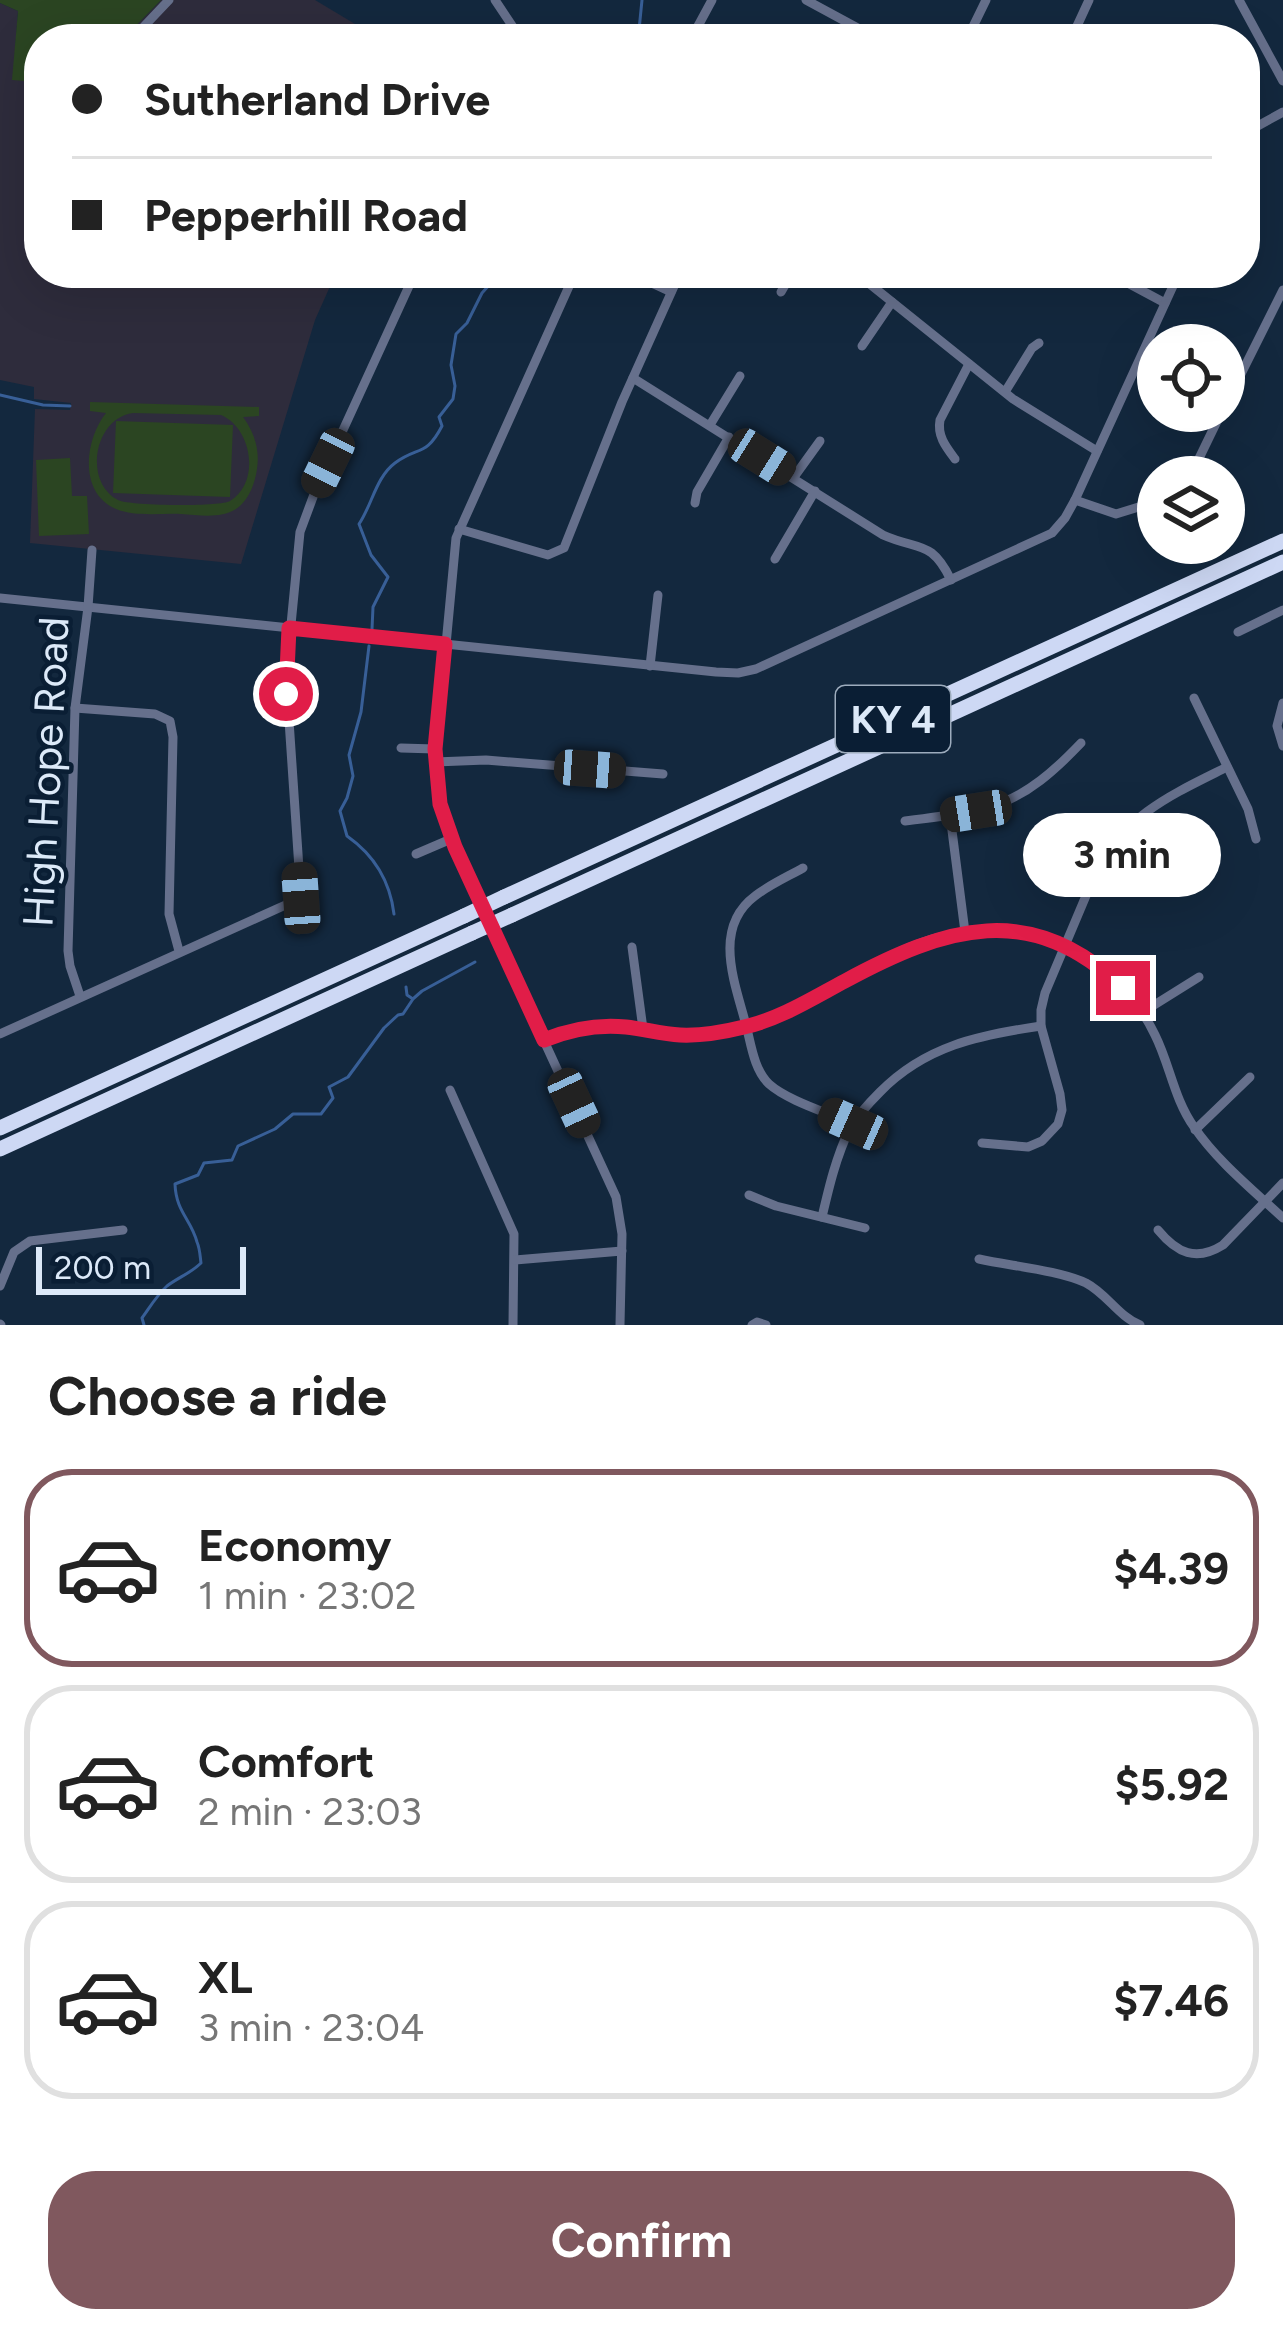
<!DOCTYPE html>
<html lang="en">
<head>
<meta charset="utf-8">
<style>
  :root { --surface:#fff; --page:#f6f6f6; --text:#222; --muted:#767676; --line:#e0e0e0; --accent:#80585e }
  body { margin:0; font-family:Figtree,sans-serif; background:var(--page); color:var(--text); height:100vh; display:flex; flex-direction:column; font-size:45px; white-space:nowrap }
  * { box-sizing:border-box; margin:0 }
  p { font-size:39px; color:var(--muted) }
  .icon { flex:none; width:66px; height:66px; fill:none; stroke:currentColor; stroke-width:2; stroke-linecap:round; stroke-linejoin:round }
  .map { position:relative; height:1325px; overflow:hidden }
  .drawer { display:flex; flex-direction:column; background:var(--surface); flex:1 }
  .drawer>* { flex:none }
  .hud { position:absolute; left:24px; top:24px; width:1236px; height:264px; border-radius:48px; box-shadow:0 12px 48px #0002; display:grid; align-content:center; height:264px; padding:0 48px; background:var(--surface) }
  .fabs { position:absolute; left:1137px; top:324px; display:grid; gap:24px }
  .fabs a { display:grid; place-items:center; width:108px; height:108px; border-radius:50%; background:var(--surface); box-shadow:0 12px 48px #0002; font-size:60px }
  .scale { position:absolute; left:36px; bottom:30px; width:210px; box-sizing:border-box; padding-left:12px; border:6px solid #dce9f8; border-top:0; font-size:33px; line-height:42px; white-space:nowrap; color:#dce9f8; -webkit-text-stroke:9px #0a1e34; paint-order:stroke }
  .end { position:absolute; width:54px; height:54px; margin:-27px; border:15px solid #e11d48; background:#fff; box-shadow:0 0 0 6px #fff }
  .from { border-radius:50% }
  .bubble { position:absolute; height:84px; border-radius:42px; background:var(--surface); box-shadow:0 12px 48px #0002; font-size:39px; font-weight:700; line-height:84px; text-align:center }
  .car { position:absolute; width:36px; height:72px; margin:-36px -18px; border-radius:15px; box-shadow:0 0 9px 3px #0007; background:linear-gradient(#222 24%,#8ab4d8 0 40%,#222 0 76%,#8ab4d8 0 86%,#222 0) }
  .hud b { display:flex; align-items:center; gap:42px; height:114px; font-size:45px }
  .hud b+b { border-top:3px solid var(--line) }
  .hud i { width:30px; height:30px; background:var(--text) }
  ul { padding:0; list-style:none }
  li { display:flex; align-items:center; gap:36px; height:198px; margin:0 24px 18px; padding:0 24px; border:6px solid var(--line); border-radius:48px }
  li div { flex:1 }
  li b { display:block; font-size:45px }
  li em { font-style:normal; font-weight:700 }
  li.on { border-color:var(--accent) }
  li>.icon { width:108px; height:108px; stroke-width:1.5 }
  h2 { padding:0 48px; font-size:54px; line-height:144px }
  .button { display:flex; gap:24px; margin-top:auto; padding:24px 48px }
  .button a { flex:1; height:138px; border-radius:48px; background:var(--accent); color:#fff; font-size:48px; font-weight:700; line-height:138px; text-align:center }
  .map>svg:first-child { display:block }
  .education { fill:#2e2c3c }
  .green { fill:#2b4522; fill-rule:evenodd }
  .lines { fill:none; stroke-linecap:round; stroke-linejoin:round }
  .stream { stroke:#385f97; stroke-width:3 }
  .minor { stroke:#66708c; stroke-width:9 }
  .highway { stroke:#cdd8f4; stroke-width:15 }
  .highway-bridge { stroke:#cdd8f4; stroke-width:15 }
  .route { stroke:#e11d48; stroke-width:15 }
  .labels { text-anchor:middle; dominant-baseline:central; stroke-width:9; stroke-linejoin:round; paint-order:stroke }
  .shield { fill:#0a1e34; stroke:#9dacbd; stroke-width:3 }
  .shield-label { font-size:39px; font-weight:bold; fill:#dce9f8 }
  .street-label { font-size:42px; fill:#dce9f8; stroke:#0a1e34 }
</style>
</head>
<body>
<div class="map">
<svg width="1283" height="1325" viewBox="0 0 1283 1325">
  <rect width="100%" height="100%" fill="#13283e"/>
  <!-- education -->
  <g class="education">
    <path d="M161,0H315L380,39H123Z"/>
    <path d="M0,3L18,11L13,79L39,82V273H336L315,320L241,564L30,543L35,409L70,410L71,403L34,399V387L0,380Z"/>
  </g>
  <!-- green -->
  <g class="green">
    <path d="M0,0H161L123,39H39V82L12,80L18,11L0,3Z"/>
    <path d="M90,402L259,407V416L243,417C254,432 260,449 257,469C255,483 249,500 236,509C220,519 199,515 181,514C161,513 135,517 116,509C78,493 85,439 106,413L90,411ZM133,413L221,415C252,428 261,482 230,501C220,507 129,506 118,500C83,482 94,418 133,413Z"/>
    <path d="M116,421L233,425L230,497L113,493Z"/>
    <path d="M70,458L72,496H87L89,534L39,536L36,460Z"/>
  </g>
  <g class="lines">
    <!-- stream -->
    <g class="stream">
      <path d="M634,39L639,30L642,0"/>
      <path d="M0,395L43,405L70,406"/>
      <path d="M372,629L373,607L388,577L371,555L359,524C372,505 376,477 395,463C418,446 426,457 442,426L439,417L453,399L455,386L451,365L456,334L467,323L482,293L500,273"/>
      <path d="M369,646L361,712L349,755L353,776L347,798L340,811L347,836C374,855 390,881 394,914"/>
      <path d="M414,998L422,991L475,962"/>
      <path d="M144,1325L142,1318C150,1307 157,1295 167,1286C179,1277 191,1273 201,1263C200,1256 200,1249 197,1242C191,1219 176,1212 175,1184L198,1175L204,1163L232,1160L238,1146L275,1129L293,1114H321L333,1098L329,1087L348,1077L384,1028L398,1015L403,1014L413,999L407,995L406,987"/>
    </g>
    <!-- minor -->
    <g class="minor">
      <path d="M495,0L521,39"/>
      <path d="M806,0L878,39"/>
      <path d="M1239,0L1283,81"/>
      <path d="M132,39L169,0"/>
      <path d="M691,39L712,0"/>
      <path d="M967,39L986,0"/>
      <path d="M1071,39L1089,0"/>
      <path d="M1245,133L1283,112"/>
      <path d="M575,273L456,538L435,762L437,792L451,839L616,1197L622,1234L620,1325"/>
      <path d="M630,273L671,292"/>
      <path d="M856,273L1013,399L1097,451"/>
      <path d="M1109,273L1165,303"/>
      <path d="M781,292L792,273"/>
      <path d="M862,346L892,302"/>
      <path d="M633,378L883,535C919,551 931,539 951,580"/>
      <path d="M1005,392L1032,348L1039,343"/>
      <path d="M1224,408L1283,290"/>
      <path d="M710,425L740,376"/>
      <path d="M955,459C946,447 937,436 940,420L969,364"/>
      <path d="M794,477L820,441"/>
      <path d="M1190,477L1222,411"/>
      <path d="M1075,500L1116,514L1158,501"/>
      <path d="M695,503L697,492L729,437"/>
      <path d="M459,529L548,555L564,548L622,402L680,273"/>
      <path d="M775,559L815,491"/>
      <path d="M0,598L716,672L738,673L756,669L1052,533L1065,518L1075,500L1179,273"/>
      <path d="M1238,632L1283,610"/>
      <path d="M650,666L658,595"/>
      <path d="M1194,698L1248,809L1256,839"/>
      <path d="M1283,703L1277,726L1283,746"/>
      <path d="M75,708L155,714L170,721L173,737L169,914L179,951"/>
      <path d="M401,748L435,749"/>
      <path d="M435,762L486,760L663,774"/>
      <path d="M950,815L965,932"/>
      <path d="M905,821C992,810 1018,809 1081,743"/>
      <path d="M1107,853L1156,882"/>
      <path d="M416,854L451,839"/>
      <path d="M803,868C787,877 769,885 755,896C712,928 735,983 746,1025C751,1044 754,1070 769,1084C788,1101 829,1113 853,1124"/>
      <path d="M632,947L643,1029"/>
      <path d="M80,996L70,966L68,951L75,708L88,607L92,550"/>
      <path d="M1143,1012L1199,977"/>
      <path d="M0,1034L301,898L286,676L300,532L316,489L415,273"/>
      <path d="M545,1040C603,1017 623,1032 679,1035C702,1036 729,1032 751,1025C816,1006 868,959 932,939C1020,913 1115,951 1155,1035C1170,1065 1174,1099 1194,1127C1217,1161 1253,1190 1283,1218"/>
      <path d="M450,1090L514,1234L513,1325"/>
      <path d="M1195,1130L1250,1077"/>
      <path d="M982,1143L1028,1147L1042,1141L1058,1124L1062,1110L1060,1094L1041,1026V1010L1045,993L1096,872C1126,814 1171,795 1227,767"/>
      <path d="M749,1195L776,1206L865,1228"/>
      <path d="M822,1217C829,1187 836,1157 850,1128C858,1115 869,1103 880,1092C925,1046 979,1035 1041,1026"/>
      <path d="M1158,1230C1177,1253 1196,1262 1223,1245L1283,1183"/>
      <path d="M979,1259C1010,1266 1058,1270 1086,1283C1107,1294 1118,1316 1140,1325"/>
      <path d="M515,1260L622,1251"/>
      <path d="M0,1286L14,1252L30,1241L123,1230"/>
      <path d="M0,1324L1,1325"/>
      <path d="M752,1325L757,1322L766,1325"/>
    </g>
    <!-- highway -->
    <g class="highway">
      <path d="M504,897L1283,541"/>
      <path d="M512,915L1283,562"/>
      <path d="M0,1128L464,916"/>
      <path d="M0,1149L472,933"/>
    </g>
    <!-- highway-bridge -->
    <g class="highway-bridge">
      <path d="M464,916L504,897"/>
      <path d="M472,933L512,915"/>
    </g>
  </g>
  <g class="lines">
    <!-- route -->
    <path class="route" d="M286,694L289,628L445,644L435,749L440,804L455,847L544,1040C571,1029 597,1024 626,1027C644,1029 662,1034 680,1035C702,1036 724,1032 744,1027C780,1019 813,998 845,981C945,927 1031,899 1123,988"/>
  </g>
  <g class="labels">
    <!-- shield labels -->
    <rect class="shield" x="836" y="686" width="114" height="66" rx="9"/>
    <g class="shield-label">
      <text x="893" y="719">KY 4</text>
    </g>
    <!-- street labels -->
    <g class="street-label">
      <text transform="translate(46 772) rotate(-87)">High Hope Road</text>
    </g>
  </g>
</svg>
<div class="fabs">
<a><svg class="icon" aria-label="locate" viewBox="0 0 24 24"><circle cx="12" cy="12" r="6"/><path d="M12 2v4M12 18v4M2 12h4M18 12h4"/></svg></a>
<a><svg class="icon" aria-label="layers" viewBox="0 0 24 24"><path d="M12 4l9 5-9 5-9-5zM3 14l9 5 9-5"/></svg></a>
</div>
<div class="scale">200 m</div>
<i class="end from" style="left:286px;top:694px"></i>
<i class="end" style="left:1123px;top:988px"></i>
<div class="bubble" style="left:1023px;top:813px;width:198px">3 min</div>
<i class="car" style="left:762px;top:457px;rotate:122deg"></i>
<i class="car" style="left:328px;top:463px;rotate:206deg"></i>
<i class="car" style="left:590px;top:769px;rotate:94deg"></i>
<i class="car" style="left:976px;top:811px;rotate:261deg"></i>
<i class="car" style="left:301px;top:898px;rotate:356deg"></i>
<i class="car" style="left:574px;top:1103px;rotate:155deg"></i>
<i class="car" style="left:853px;top:1124px;rotate:294deg"></i>
<div class="hud">
<b><i class="from"></i>Sutherland Drive</b>
<b><i></i>Pepperhill Road</b>
</div>
</div>
<section class="drawer">
<h2>Choose a ride</h2>
<ul>
<li class="on"><svg class="icon" aria-label="car" viewBox="0 0 24 24"><path d="M5 17H2v-5l4-1 3-4h7l3 4 3 1v5h-3M9 17h6M6 11h13"/><circle cx="7" cy="17" r="2"/><circle cx="17" cy="17" r="2"/></svg><div><b>Economy</b><p>1 min · 23:02</p></div><em>$4.39</em></li>
<li><svg class="icon" aria-label="car" viewBox="0 0 24 24"><path d="M5 17H2v-5l4-1 3-4h7l3 4 3 1v5h-3M9 17h6M6 11h13"/><circle cx="7" cy="17" r="2"/><circle cx="17" cy="17" r="2"/></svg><div><b>Comfort</b><p>2 min · 23:03</p></div><em>$5.92</em></li>
<li><svg class="icon" aria-label="car" viewBox="0 0 24 24"><path d="M5 17H2v-5l4-1 3-4h7l3 4 3 1v5h-3M9 17h6M6 11h13"/><circle cx="7" cy="17" r="2"/><circle cx="17" cy="17" r="2"/></svg><div><b>XL</b><p>3 min · 23:04</p></div><em>$7.46</em></li>
</ul>
<div class="button"><a>Confirm</a></div>
</section>
</body>
</html>
